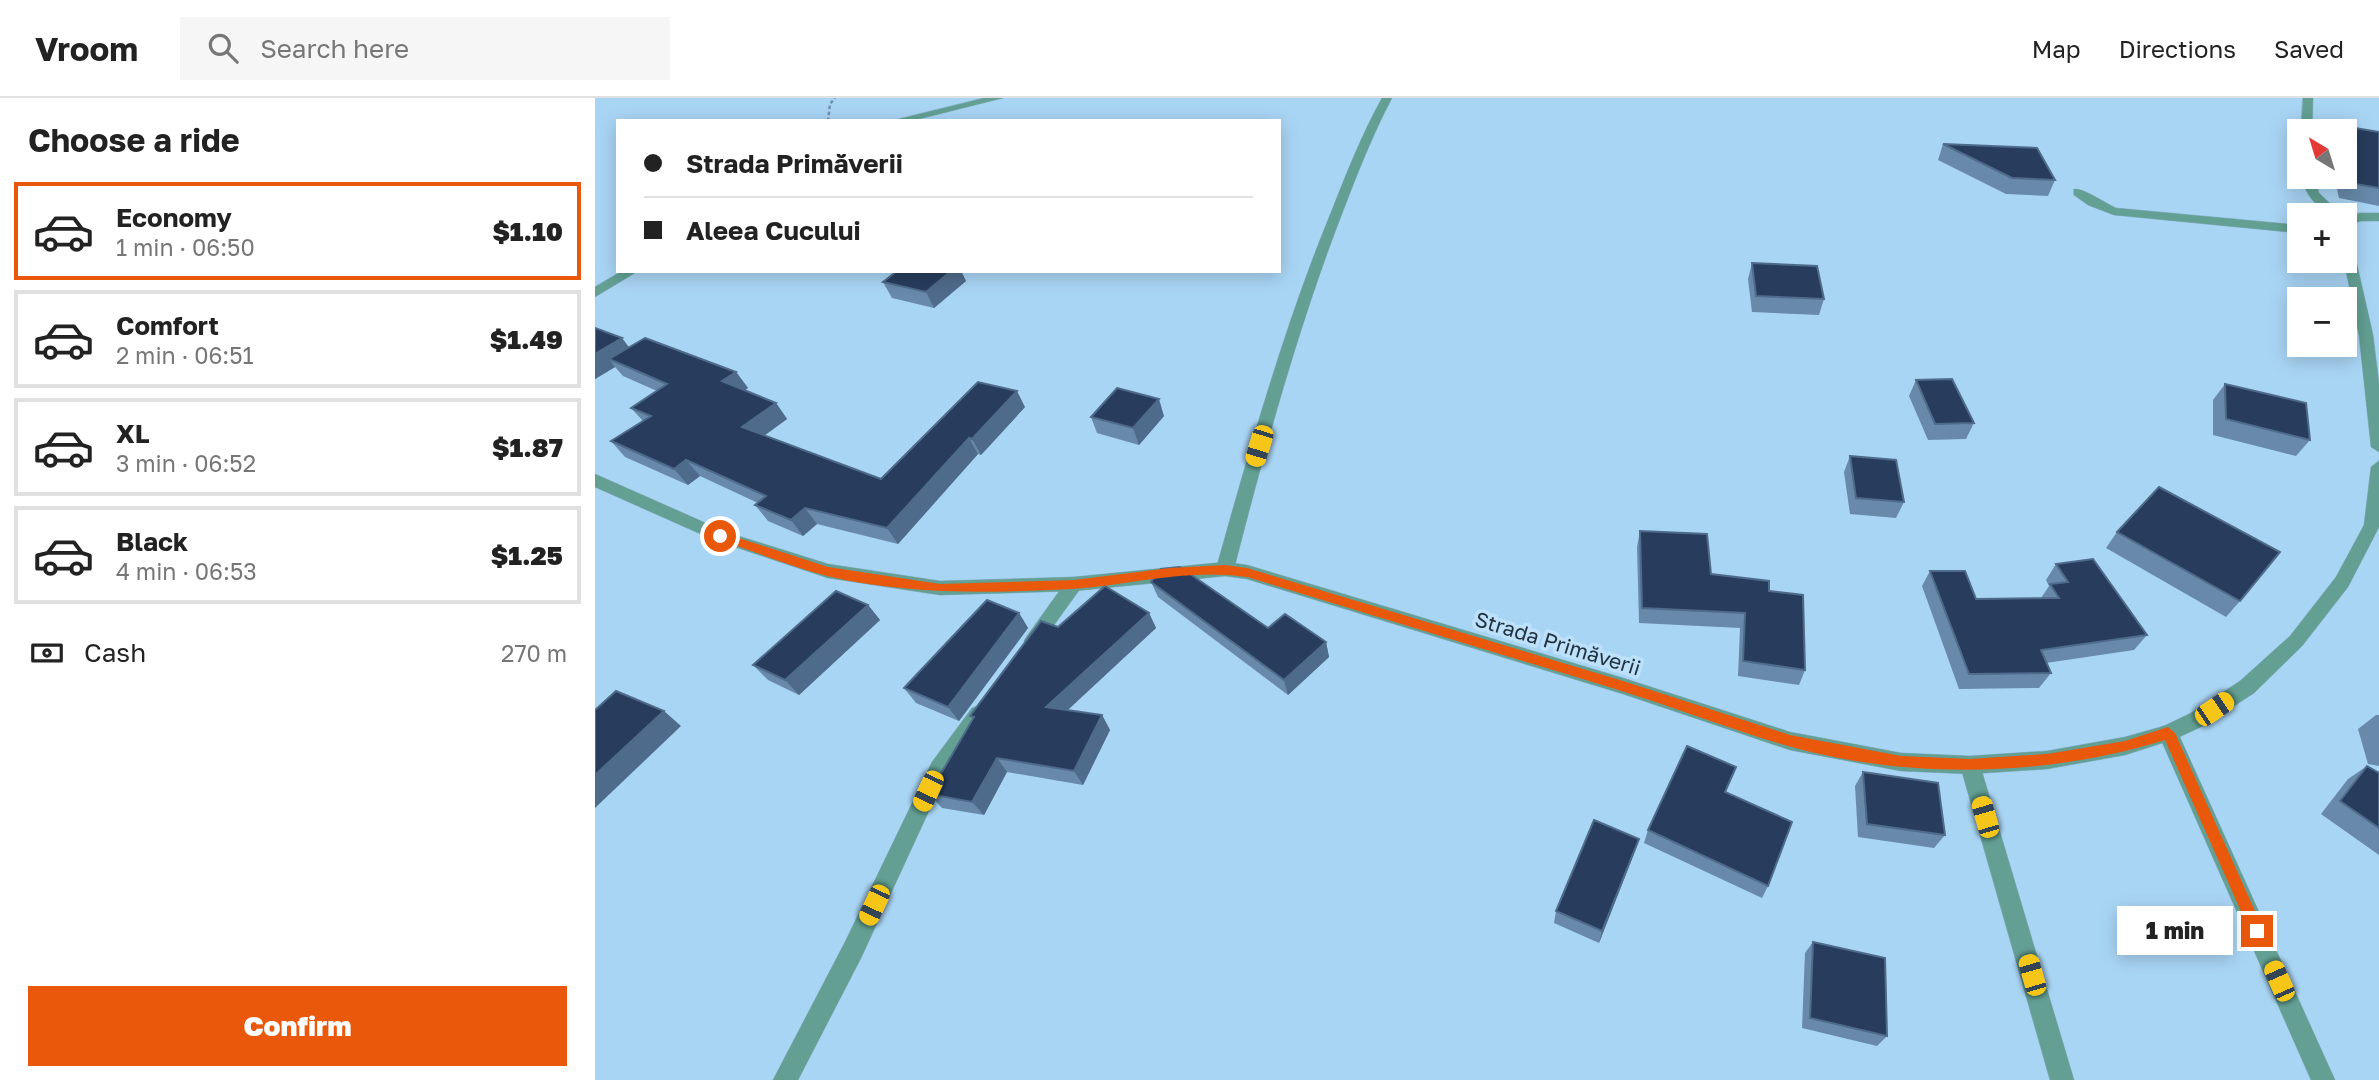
<!DOCTYPE html>
<html lang="en">
<head>
<meta charset="utf-8">
<style>
  :root { --surface:#fff; --page:#f6f6f6; --text:#222; --muted:#767676; --line:#e0e0e0; --accent:#ea580c }
  body { margin:0; font-family:"Golos Text",sans-serif; background:var(--page); color:var(--text); height:100vh; display:flex; flex-direction:column; font-size:26px; white-space:nowrap }
  * { box-sizing:border-box; margin:0 }
  p { font-size:23px; color:var(--muted) }
  .icon { flex:none; width:38px; height:38px; fill:none; stroke:currentColor; stroke-width:2; stroke-linecap:round; stroke-linejoin:round }
  .map { position:relative; flex:1; overflow:hidden }
  .details { display:flex; flex-direction:column; background:var(--surface); width:595px }
  .details>* { flex:none }
  .guide { position:absolute; left:21px; top:21px; width:665px; height:154px; border-radius:0px; box-shadow:0 4px 18px #0003; display:grid; align-content:center; height:154px; padding:0 28px; background:var(--surface) }
  .needle { width:46px; rotate:322deg }
  .fabs { position:absolute; left:1692px; top:21px; display:grid; gap:14px }
  .fabs a { display:grid; place-items:center; width:70px; height:70px; border-radius:0px; background:var(--surface); box-shadow:0 4px 18px #0003; font-size:35px }
  .end { position:absolute; width:32px; height:32px; margin:-16px; border:9px solid #ea580c; background:#fff; box-shadow:0 0 0 4px #fff }
  .from { border-radius:50% }
  .bubble { position:absolute; height:49px; border-radius:0px; background:var(--surface); box-shadow:0 4px 18px #0003; font-size:23px; font-weight:800; line-height:49px; text-align:center }
  .car { position:absolute; width:21px; height:42px; margin:-21px -10px; border-radius:9px; box-shadow:0 0 5px 2px #0007; background:linear-gradient(#f5c518 24%,#345 0 40%,#f5c518 0 76%,#345 0 86%,#f5c518 0) }
  .guide b { display:flex; align-items:center; gap:24px; height:66px; font-size:26px }
  .guide b+b { border-top:2px solid var(--line) }
  .guide i { width:18px; height:18px; background:var(--text) }
  ul { padding:0; list-style:none }
  li { display:flex; align-items:center; gap:21px; height:98px; margin:0 14px 10px; padding:0 14px; border:4px solid var(--line); border-radius:0px }
  li div { flex:1 }
  li b { display:block; font-size:26px }
  li em { font-style:normal; font-weight:800 }
  li.current { border-color:var(--accent) }
  li>.icon { width:63px; height:63px; stroke-width:1.5 }
  h2 { padding:0 28px; font-size:32px; line-height:84px }
  .pay { display:flex; align-items:center; gap:18px; height:77px; padding:0 28px; font-size:26px }
  .pay p { margin-inline-start:auto }
  .primary-button { display:flex; gap:14px; margin-top:auto; padding:14px 28px }
  .primary-button a { flex:1; height:80px; border-radius:0px; background:var(--accent); color:#fff; font-size:28px; font-weight:800; line-height:80px; text-align:center }
  header { display:flex; align-items:center; gap:42px; box-sizing:border-box; height:98px; padding:0 35px; background:var(--surface); border-bottom:2px solid var(--line) }
  header strong { font-size:33px }
  nav { display:flex; gap:38px; margin-inline-start:auto; font-size:24px }
  .search { width:490px; height:63px; background:var(--page); display:flex; align-items:center; gap:18px; box-sizing:border-box; padding:0 24px; border-radius:0px; color:var(--muted); font-size:26px }
  main { display:flex; flex:1; min-height:0 }
  .map>svg:first-child { display:block }
  .lines { fill:none; stroke-linecap:round; stroke-linejoin:round }
  .minor-casing { stroke:#8bb1cd; stroke-width:1 }
  .tertiary-casing { stroke:#8bb1cd; stroke-width:1 }
  .path { stroke:#7091a9; stroke-width:2.5; stroke-dasharray:3.5 2.5; stroke-linecap:butt }
  .minor { fill:#63a093; fill-rule:evenodd }
  .tertiary { fill:#63a093; fill-rule:evenodd }
  .wall { fill:#6889aa }
  .shaded-wall { fill:#4f6b8b }
  .building { fill:#283d5e; stroke:#4f6b8b; stroke-width:2 }
  .route { fill:#ea580c }
  .labels { text-anchor:middle; dominant-baseline:central; stroke-width:7; stroke-linejoin:round; paint-order:stroke }
  .street-label { font-size:21px; fill:#223340; stroke:#bee1fb }
</style>
</head>
<body>
<header>
<strong>Vroom</strong>
<div class="search"><svg class="icon" aria-label="search" viewBox="0 0 24 24"><circle cx="10" cy="10" r="6"/><path d="M15 15l6 6"/></svg>Search here</div>
<nav><a>Map</a><a>Directions</a><a>Saved</a></nav>
</header>
<main>
<section class="details">
<h2>Choose a ride</h2>
<ul>
<li class="current"><svg class="icon" aria-label="car" viewBox="0 0 24 24"><path d="M5 17H2v-5l4-1 3-4h7l3 4 3 1v5h-3M9 17h6M6 11h13"/><circle cx="7" cy="17" r="2"/><circle cx="17" cy="17" r="2"/></svg><div><b>Economy</b><p>1 min · 06:50</p></div><em>$1.10</em></li>
<li><svg class="icon" aria-label="car" viewBox="0 0 24 24"><path d="M5 17H2v-5l4-1 3-4h7l3 4 3 1v5h-3M9 17h6M6 11h13"/><circle cx="7" cy="17" r="2"/><circle cx="17" cy="17" r="2"/></svg><div><b>Comfort</b><p>2 min · 06:51</p></div><em>$1.49</em></li>
<li><svg class="icon" aria-label="car" viewBox="0 0 24 24"><path d="M5 17H2v-5l4-1 3-4h7l3 4 3 1v5h-3M9 17h6M6 11h13"/><circle cx="7" cy="17" r="2"/><circle cx="17" cy="17" r="2"/></svg><div><b>XL</b><p>3 min · 06:52</p></div><em>$1.87</em></li>
<li><svg class="icon" aria-label="car" viewBox="0 0 24 24"><path d="M5 17H2v-5l4-1 3-4h7l3 4 3 1v5h-3M9 17h6M6 11h13"/><circle cx="7" cy="17" r="2"/><circle cx="17" cy="17" r="2"/></svg><div><b>Black</b><p>4 min · 06:53</p></div><em>$1.25</em></li>
</ul>
<div class="pay"><svg class="icon" aria-label="cash" viewBox="0 0 24 24"><path d="M3 7h18v10H3z"/><circle cx="12" cy="12" r="2"/></svg>Cash<p>270 m</p></div>
<div class="primary-button"><a>Confirm</a></div>
</section>
<div class="map">
<svg width="1784" height="982" viewBox="0 0 1784 982">
  <rect width="100%" height="100%" fill="#a9d5f5"/>
  <g class="lines">
    <defs>
      <g id="minor">
        <path d="M389,0H408L316,23H296Z"/>
        <path d="M787,0H797C778,36 763,74 748,113C703,229 670,350 639,471L636,476H624L621,471C655,350 689,228 737,112C752,74 767,36 787,0Z"/>
        <path d="M1708,0H1718L1717,33H1706Z"/>
        <path d="M1707,79H1719L1724,95L1747,117H1734C1721,107 1709,96 1707,79Z"/>
        <path d="M1479,91C1489,90 1510,105 1521,110L1704,127V135L1519,117L1493,107L1479,97Z"/>
        <path d="M27,173H43L0,199V189Z"/>
        <path d="M479,479L485,481L488,486L485,491L444,548L438,550L432,548L429,543L432,538L473,481Z"/>
        <path d="M384,608L391,610L394,616L351,676L266,860L203,982H178L250,844L337,664L377,610Z"/>
        <path d="M1573,627L1580,629L1583,635L1740,982H1716L1563,635L1566,629Z"/>
        <path d="M1375,658L1382,661L1385,667L1479,982H1455L1365,667L1368,661Z"/>
      </g>
      <g id="tertiary">
        <path d="M1765,115H1784V123H1766L1750,128V120Z"/>
        <path d="M1750,136L1756,140L1778,237L1784,286V354L1776,349L1764,237L1749,163Z"/>
        <path d="M1784,363V429L1753,489L1707,548L1659,595L1610,627L1580,641L1530,657L1452,671L1375,676L1306,673L1195,652L1028,596L652,481L630,478L479,493L345,497L233,480L119,442L0,389V376L131,434L233,466L345,483L479,479L630,464L652,467L1028,580L1195,634L1306,655L1375,658L1452,653L1530,639L1569,628L1596,615L1645,583L1695,538L1741,479L1769,427L1776,369Z"/>
      </g>
    </defs>
    <!-- minor casing -->
    <use href="#minor" class="minor-casing"/>
    <!-- tertiary casing -->
    <use href="#tertiary" class="tertiary-casing"/>
    <!-- path -->
    <path class="path" d="M233,23L235,6L240,0"/>
    <!-- minor -->
    <use href="#minor" class="minor"/>
    <!-- tertiary -->
    <use href="#tertiary" class="tertiary"/>
  </g>
  <!-- wall -->
  <g class="wall">
    <path d="M1742,27L1784,34V108L1744,100L1739,79H1750V33H1738Z"/>
    <path d="M1348,46L1460,82L1453,98L1411,96L1343,62Z"/>
    <path d="M1157,165L1229,201L1224,217L1157,214L1153,181Z"/>
    <path d="M302,173H366L371,183L339,210L297,200L288,184Z"/>
    <path d="M0,230L34,249L141,274L153,290L150,292L181,305L192,321L170,337L286,381L430,309L386,357L383,356L303,446L222,426L208,438L173,423L160,407L163,405L105,378L93,387L30,359L16,343L48,323L36,310L62,293L28,278L20,269L0,281Z"/>
    <path d="M1321,282L1379,325L1371,341L1333,342L1314,298Z"/>
    <path d="M1630,286L1715,342L1701,358L1618,337V302Z"/>
    <path d="M569,318L544,347L502,335L496,319Z"/>
    <path d="M1255,358L1309,404L1301,420L1255,416L1249,374Z"/>
    <path d="M1045,433L1116,476L1174,493L1210,572L1204,587L1143,578L1145,530L1044,525L1042,449Z"/>
    <path d="M1522,434L1645,503L1631,519L1511,450Z"/>
    <path d="M1461,466L1552,537L1539,552L1451,565L1456,575L1444,590L1364,591L1327,488L1335,473L1381,501L1446,500L1454,488L1451,482Z"/>
    <path d="M556,484L673,530L731,544L734,559L693,597L563,499Z"/>
    <path d="M273,507L285,522L204,597L173,582L158,567Z"/>
    <path d="M424,515L433,530L364,623L321,605L309,590Z"/>
    <path d="M554,515L561,530L472,612L507,617L515,632L488,687L412,674L389,717L347,710L334,696L378,621L375,618L463,529Z"/>
    <path d="M1781,617H1784V668L1773,666L1763,631Z"/>
    <path d="M1772,668L1784,675V757L1726,716L1753,681Z"/>
    <path d="M1268,674L1350,737L1339,750L1263,739L1260,688Z"/>
    <path d="M1131,694L1173,788L1167,800L1049,745L1053,732Z"/>
    <path d="M1044,741L1040,753L1004,845L959,825L961,813Z"/>
    <path d="M1218,844L1292,938L1282,948L1207,930L1210,855Z"/>
  </g>
  <!-- shaded-wall -->
  <g class="shaded-wall">
    <path d="M356,173H366L371,183L339,210L331,194Z"/>
    <path d="M27,240L40,257L14,261L20,269L0,281V256Z"/>
    <path d="M141,274L153,290L139,300L127,283Z"/>
    <path d="M422,293L430,309L386,357L377,341Z"/>
    <path d="M564,301L569,318L544,347L538,330Z"/>
    <path d="M181,305L192,321L159,345L147,329Z"/>
    <path d="M374,340L383,356L303,446L292,430Z"/>
    <path d="M91,362L105,378L93,387L79,371Z"/>
    <path d="M210,410L222,426L208,438L196,422Z"/>
    <path d="M273,507L285,522L204,597L190,582Z"/>
    <path d="M424,515L433,530L364,623L353,609Z"/>
    <path d="M554,515L561,530L460,624L451,609Z"/>
    <path d="M731,544L734,559L693,597L689,582Z"/>
    <path d="M69,613L86,628L0,710V677Z"/>
    <path d="M507,617L515,632L488,687L479,673Z"/>
    <path d="M402,660L412,674L389,717L377,704Z"/>
    <path d="M1044,741L1040,753L1004,845L1007,833Z"/>
  </g>
  <!-- building -->
  <g class="building">
    <path d="M1742,27L1784,34V90L1755,85L1750,63V33H1743Z"/>
    <path d="M1348,46L1442,50L1460,82L1417,80Z"/>
    <path d="M1157,165L1222,168L1229,201L1161,198Z"/>
    <path d="M302,173H356L331,194L288,184Z"/>
    <path d="M0,230L27,240L0,256Z"/>
    <path d="M50,240L141,274L127,283L181,305L147,329L286,381L383,284L422,293L377,341L374,340L292,430L210,410L196,422L160,407L171,398L91,362L79,371L16,343L56,318L36,310L72,286L14,261Z"/>
    <path d="M1357,281L1379,325L1340,326L1321,282Z"/>
    <path d="M1630,286L1711,305L1715,342L1631,321Z"/>
    <path d="M522,290L564,301L538,330L496,319Z"/>
    <path d="M1255,358L1301,362L1309,404L1261,400Z"/>
    <path d="M1564,389L1685,454L1645,503L1522,434Z"/>
    <path d="M1045,433L1112,436L1116,476L1174,483V493L1208,497L1210,572L1148,563L1150,515L1047,510Z"/>
    <path d="M1498,461L1552,537L1446,552L1456,575L1374,576L1335,473H1370L1381,501L1464,500L1455,486L1473,484L1461,466Z"/>
    <path d="M585,469L673,530L690,516L731,544L689,582L556,484L566,471Z"/>
    <path d="M510,488L554,515L451,609L507,617L479,673L402,660L377,704L334,696L379,619L375,618L446,523L463,529Z"/>
    <path d="M241,493L273,507L190,582L158,567Z"/>
    <path d="M392,502L424,515L353,609L309,590Z"/>
    <path d="M21,593L69,613L0,677V612Z"/>
    <path d="M1092,648L1141,669L1130,694L1197,724L1173,788L1053,732Z"/>
    <path d="M1772,668L1784,675V730L1745,703Z"/>
    <path d="M1268,674L1343,685L1350,737L1272,726Z"/>
    <path d="M999,722L1044,741L1007,833L961,813Z"/>
    <path d="M1218,844L1290,860L1292,938L1215,920Z"/>
  </g>
  <!-- route -->
  <path class="route" d="M125,434L233,469L345,486L479,482L575,470L630,467L652,470L1028,583L1195,637L1306,658L1375,661L1452,656L1530,643L1573,629L1580,635L1669,833L1667,838L1662,840L1657,838L1570,642C1450,679 1314,682 1193,648C1134,631 1076,608 1017,590C895,553 774,516 652,479C593,470 535,487 477,491C395,495 312,497 232,478C195,468 158,453 121,441L119,438Z"/>
  <g class="labels">
    <!-- street labels -->
    <g class="street-label">
      <text transform="translate(963 545) rotate(17)">Strada Primăverii</text>
    </g>
  </g>
</svg>
<div class="fabs">
<a><svg class="needle" viewBox="-14 -14 28 28"><path d="M0-13l5 13h-10z" fill="#e53935"/><path d="M0 13l5-13h-10z" fill="#767676"/></svg></a>
<a>+</a>
<a>−</a>
</div>
<i class="end from" style="left:125px;top:438px"></i>
<i class="end" style="left:1662px;top:833px"></i>
<div class="bubble" style="left:1522px;top:808px;width:116px">1 min</div>
<i class="car" style="left:664px;top:348px;rotate:197deg"></i>
<i class="car" style="left:1619px;top:611px;rotate:56deg"></i>
<i class="car" style="left:333px;top:693px;rotate:205deg"></i>
<i class="car" style="left:1390px;top:719px;rotate:344deg"></i>
<i class="car" style="left:279px;top:807px;rotate:205deg"></i>
<i class="car" style="left:1437px;top:877px;rotate:344deg"></i>
<i class="car" style="left:1684px;top:883px;rotate:336deg"></i>
<div class="guide">
<b><i class="from"></i>Strada Primăverii</b>
<b><i></i>Aleea Cucului</b>
</div>
</div>
</main>
</body>
</html>
